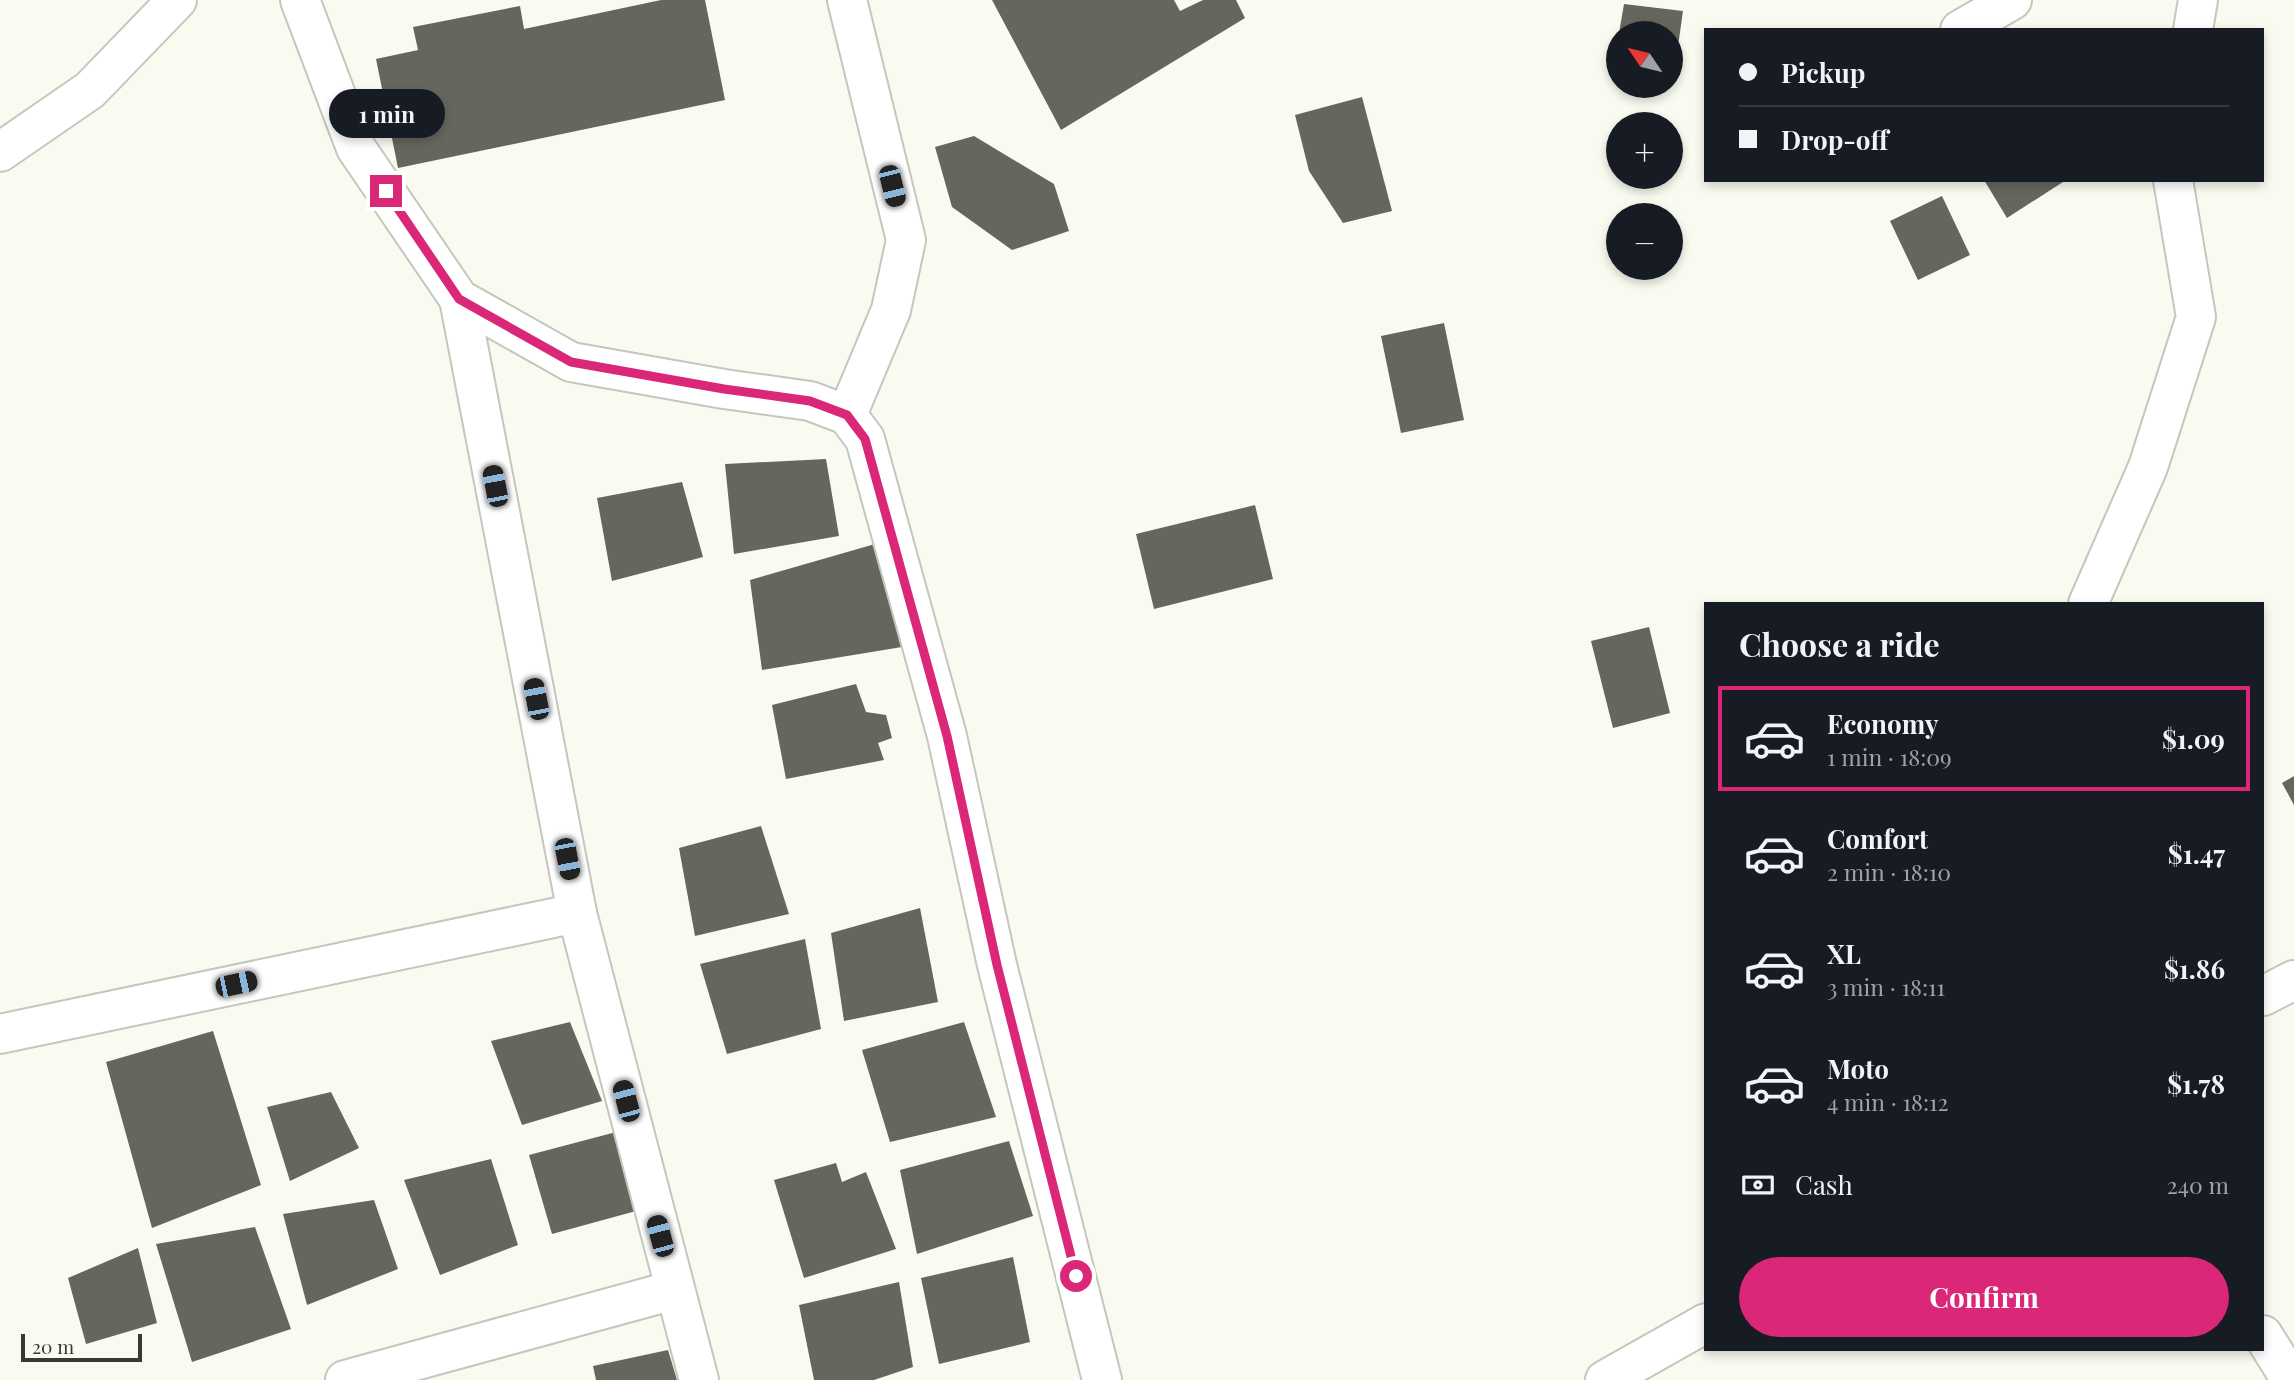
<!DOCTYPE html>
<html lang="en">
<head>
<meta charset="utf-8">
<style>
  :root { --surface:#171b24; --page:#20242c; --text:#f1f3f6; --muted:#9ea1a6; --line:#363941; --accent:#db2777 }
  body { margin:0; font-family:"Playfair Display",serif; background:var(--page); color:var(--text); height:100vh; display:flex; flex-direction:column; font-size:26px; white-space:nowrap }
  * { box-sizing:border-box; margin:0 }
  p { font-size:23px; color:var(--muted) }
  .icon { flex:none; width:38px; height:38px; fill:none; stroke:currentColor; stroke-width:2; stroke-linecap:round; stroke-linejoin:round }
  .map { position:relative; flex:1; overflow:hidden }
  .details { position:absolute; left:1704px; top:602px; width:560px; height:749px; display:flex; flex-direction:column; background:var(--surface); border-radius:0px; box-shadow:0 4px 10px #0003 }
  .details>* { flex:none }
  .top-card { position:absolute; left:1704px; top:28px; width:560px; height:154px; border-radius:0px; box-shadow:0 4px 10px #0003; display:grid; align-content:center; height:154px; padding:0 35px; background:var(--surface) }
  .needle { width:46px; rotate:305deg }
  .controls { position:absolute; left:1606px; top:21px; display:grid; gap:14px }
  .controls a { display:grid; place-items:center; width:77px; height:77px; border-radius:50%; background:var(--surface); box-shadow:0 4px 10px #0003; font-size:35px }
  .scale { position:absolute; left:21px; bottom:18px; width:121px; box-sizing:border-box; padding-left:7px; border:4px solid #383935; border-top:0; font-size:19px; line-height:24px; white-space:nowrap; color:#383935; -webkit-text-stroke:5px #f9fbf0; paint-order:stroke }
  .end { position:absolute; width:32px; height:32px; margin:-16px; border:9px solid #db2777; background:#fff; box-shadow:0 0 0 4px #fff }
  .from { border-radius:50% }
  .bubble { position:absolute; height:49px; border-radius:24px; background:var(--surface); box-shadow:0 4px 10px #0003; font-size:23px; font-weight:700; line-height:49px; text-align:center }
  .car { position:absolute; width:21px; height:42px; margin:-21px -10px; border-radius:9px; box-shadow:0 0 5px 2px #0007; background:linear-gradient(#222 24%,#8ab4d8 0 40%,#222 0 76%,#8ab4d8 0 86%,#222 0) }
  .top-card b { display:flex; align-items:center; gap:24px; height:66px; font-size:26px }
  .top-card b+b { border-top:2px solid var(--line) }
  .top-card i { width:18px; height:18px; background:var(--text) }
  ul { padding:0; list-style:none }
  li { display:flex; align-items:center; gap:21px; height:105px; margin:0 14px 10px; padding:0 21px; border:4px solid transparent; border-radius:0px }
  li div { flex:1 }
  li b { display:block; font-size:26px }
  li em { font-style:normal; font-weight:700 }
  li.active { border-color:var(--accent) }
  li>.icon { width:63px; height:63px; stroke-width:1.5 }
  h2 { padding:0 35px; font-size:32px; line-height:84px }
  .pay { display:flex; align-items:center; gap:18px; height:77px; padding:0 35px; font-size:26px }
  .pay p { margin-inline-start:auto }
  .action { display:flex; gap:14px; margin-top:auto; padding:14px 35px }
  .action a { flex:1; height:80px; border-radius:42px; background:var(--accent); color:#fff; font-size:28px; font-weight:700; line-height:80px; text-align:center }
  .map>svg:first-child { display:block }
  .building { fill:#65675e }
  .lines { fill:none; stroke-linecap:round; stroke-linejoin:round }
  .minor-casing { stroke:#c5c7bc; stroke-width:42 }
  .minor { stroke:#fff; stroke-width:38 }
  .route { stroke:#db2777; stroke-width:9 }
</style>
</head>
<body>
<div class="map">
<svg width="2294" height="1380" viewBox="0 0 2294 1380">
  <rect width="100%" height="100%" fill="#f9fbf0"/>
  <!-- building -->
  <g class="building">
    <path d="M661,0H705L725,100L398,168L376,59L418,50L413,27L520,6L524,29Z"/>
    <path d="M992,0H1174L1180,11L1203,0H1236L1245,18L1061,130Z"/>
    <path d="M1624,4L1683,11L1673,82L1671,33H1619Z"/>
    <path d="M1362,97L1392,211L1343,223L1309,171L1295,115Z"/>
    <path d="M974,136L1054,184L1069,231L1012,250L952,207L935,147Z"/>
    <path d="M1984,180H2066L2007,218Z"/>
    <path d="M1942,196L1970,255L1918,280L1890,221Z"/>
    <path d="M1444,323L1464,420L1401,433L1381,336Z"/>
    <path d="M826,459L839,536L734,554L725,464Z"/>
    <path d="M682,482L703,557L612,581L597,498Z"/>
    <path d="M1255,505L1273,579L1154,609L1136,534Z"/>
    <path d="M882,542L908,646L762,670L750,580Z"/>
    <path d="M1649,627L1670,713L1613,728L1591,641Z"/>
    <path d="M856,684L866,712L886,715L892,738L878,743L884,760L786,779L772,705Z"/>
    <path d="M2294,776V805L2282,783Z"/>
    <path d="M761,826L789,914L695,936L679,848Z"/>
    <path d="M920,908L938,1002L844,1021L831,933Z"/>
    <path d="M805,939L821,1029L727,1054L700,964Z"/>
    <path d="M570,1022L602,1101L522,1125L491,1041Z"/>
    <path d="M964,1022L996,1117L890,1142L862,1050Z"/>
    <path d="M213,1031L261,1185L152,1228L106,1062Z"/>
    <path d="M331,1092L359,1148L290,1181L267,1107Z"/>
    <path d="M620,1131L636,1211L552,1234L529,1155Z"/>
    <path d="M1009,1141L1033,1216L917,1254L900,1170Z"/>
    <path d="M491,1159L518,1245L440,1275L404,1180Z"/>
    <path d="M836,1163L842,1182L866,1172L896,1249L804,1278L774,1180Z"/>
    <path d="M374,1200L398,1269L307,1305L283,1214Z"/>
    <path d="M255,1227L291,1329L192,1362L156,1244Z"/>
    <path d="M138,1248L157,1323L86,1344L68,1278Z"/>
    <path d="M1013,1257L1030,1342L939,1364L921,1278Z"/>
    <path d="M899,1282L913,1367L874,1380H814L799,1305Z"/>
    <path d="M668,1350L677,1380H596L593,1366Z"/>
  </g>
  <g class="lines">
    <defs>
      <g id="minor">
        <path d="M300,0L356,148L459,299L571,362L724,389L810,401L847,415L865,439L947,736L997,965L1102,1380"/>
        <path d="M847,0L906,240L891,310L847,415"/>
        <path d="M1960,30L2012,0"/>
        <path d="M2193,30L2198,0"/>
        <path d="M0,152L90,90L177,0"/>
        <path d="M459,299L577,913L699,1380"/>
        <path d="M2088,604L2148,467L2196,317L2173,180"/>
        <path d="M2263,996L2294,980"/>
        <path d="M0,1034L577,913"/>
        <path d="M2263,1335L2291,1380"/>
        <path d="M345,1380L674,1290"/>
        <path d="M1605,1380L1706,1323"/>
      </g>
    </defs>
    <!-- minor casing -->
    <use href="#minor" class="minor-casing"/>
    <!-- minor -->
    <use href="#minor" class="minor"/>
  </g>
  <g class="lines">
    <!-- route -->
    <path class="route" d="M386,191L459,299L571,362L724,389L810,401L847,415L865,439L947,736L997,965L1076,1276"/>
  </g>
</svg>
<div class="controls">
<a><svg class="needle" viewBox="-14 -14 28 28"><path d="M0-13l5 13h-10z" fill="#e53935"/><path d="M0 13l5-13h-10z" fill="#9ea1a6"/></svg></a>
<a>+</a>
<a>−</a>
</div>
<div class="scale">20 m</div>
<i class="end from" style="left:1076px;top:1276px"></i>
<i class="end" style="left:386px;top:191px"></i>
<div class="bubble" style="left:329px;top:89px;width:116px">1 min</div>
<i class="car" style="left:892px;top:186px;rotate:166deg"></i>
<i class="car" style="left:495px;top:486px;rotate:349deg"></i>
<i class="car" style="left:536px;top:699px;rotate:349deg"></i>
<i class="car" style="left:567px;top:859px;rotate:169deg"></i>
<i class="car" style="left:236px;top:984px;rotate:78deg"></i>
<i class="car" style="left:626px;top:1101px;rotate:345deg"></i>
<i class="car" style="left:660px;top:1236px;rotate:345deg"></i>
<div class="top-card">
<b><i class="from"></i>Pickup</b>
<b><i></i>Drop-off</b>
</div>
<section class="details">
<h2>Choose a ride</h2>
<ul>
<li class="active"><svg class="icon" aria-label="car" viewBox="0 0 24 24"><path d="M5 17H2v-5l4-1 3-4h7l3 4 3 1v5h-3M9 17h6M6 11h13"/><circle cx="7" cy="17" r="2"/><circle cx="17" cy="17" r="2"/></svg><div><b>Economy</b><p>1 min · 18:09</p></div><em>$1.09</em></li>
<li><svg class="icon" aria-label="car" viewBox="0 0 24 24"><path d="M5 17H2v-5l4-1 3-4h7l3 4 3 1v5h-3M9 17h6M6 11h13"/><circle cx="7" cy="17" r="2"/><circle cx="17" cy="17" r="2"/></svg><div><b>Comfort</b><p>2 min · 18:10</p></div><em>$1.47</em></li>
<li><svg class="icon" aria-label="car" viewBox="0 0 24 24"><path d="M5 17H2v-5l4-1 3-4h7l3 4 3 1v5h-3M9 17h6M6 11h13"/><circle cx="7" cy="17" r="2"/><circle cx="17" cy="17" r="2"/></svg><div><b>XL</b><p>3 min · 18:11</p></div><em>$1.86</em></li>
<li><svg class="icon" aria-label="car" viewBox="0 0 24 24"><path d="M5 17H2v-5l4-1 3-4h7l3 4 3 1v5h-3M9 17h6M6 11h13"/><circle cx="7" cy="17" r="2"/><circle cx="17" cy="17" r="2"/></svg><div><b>Moto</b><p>4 min · 18:12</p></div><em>$1.78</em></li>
</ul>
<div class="pay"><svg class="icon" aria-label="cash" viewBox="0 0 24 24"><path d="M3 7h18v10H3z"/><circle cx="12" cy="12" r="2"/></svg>Cash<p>240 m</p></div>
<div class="action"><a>Confirm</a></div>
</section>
</div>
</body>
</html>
